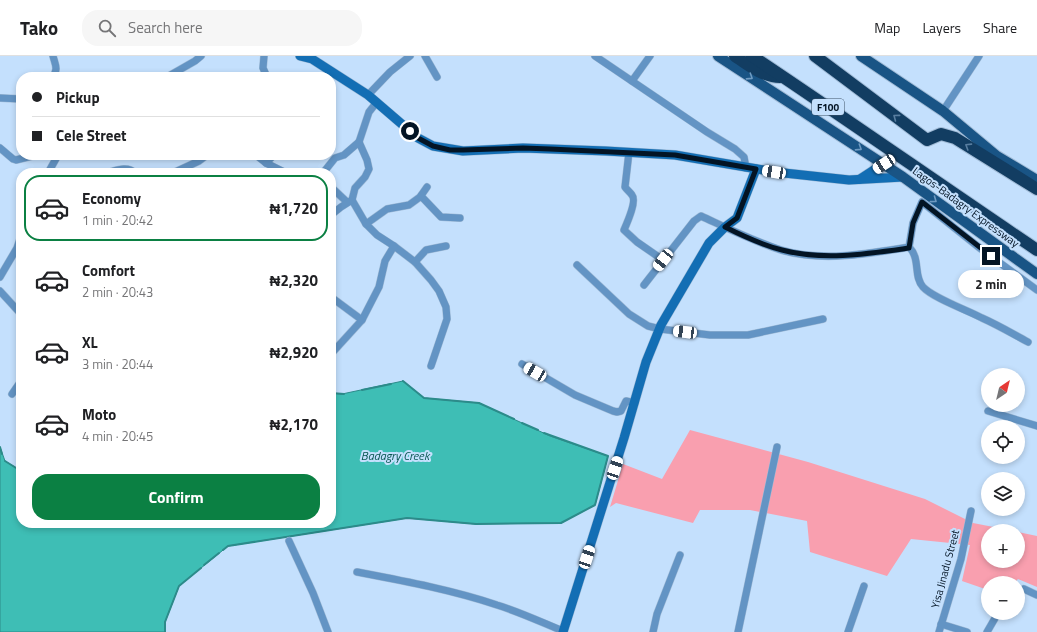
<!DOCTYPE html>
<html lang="en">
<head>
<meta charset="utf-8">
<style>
  :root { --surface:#fff; --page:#f6f6f6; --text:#202124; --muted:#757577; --line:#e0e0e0; --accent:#0b8043 }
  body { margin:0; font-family:"Titillium Web",sans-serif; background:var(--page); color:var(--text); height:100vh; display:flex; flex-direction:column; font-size:15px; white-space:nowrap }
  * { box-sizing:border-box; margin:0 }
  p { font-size:13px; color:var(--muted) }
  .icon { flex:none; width:22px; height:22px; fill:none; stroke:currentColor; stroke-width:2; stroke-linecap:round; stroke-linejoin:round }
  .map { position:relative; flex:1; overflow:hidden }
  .side { position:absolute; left:16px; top:112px; width:320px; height:360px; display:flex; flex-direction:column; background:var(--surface); border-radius:16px; box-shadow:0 2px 6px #0003 }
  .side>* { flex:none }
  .hud { position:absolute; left:16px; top:16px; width:320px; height:88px; border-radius:16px; box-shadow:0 2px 6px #0003; display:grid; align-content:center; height:88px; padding:0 16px; background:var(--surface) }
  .needle { width:26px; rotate:35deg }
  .tools { position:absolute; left:981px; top:312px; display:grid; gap:8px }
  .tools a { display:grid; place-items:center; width:44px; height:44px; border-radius:50%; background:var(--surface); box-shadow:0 2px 6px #0003; font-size:20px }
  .end { position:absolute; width:18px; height:18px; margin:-9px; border:5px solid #031424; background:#fff; box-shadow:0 0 0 2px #fff }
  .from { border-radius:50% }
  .bubble { position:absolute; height:28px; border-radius:14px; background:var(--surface); box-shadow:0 2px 6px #0003; font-size:13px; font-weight:700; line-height:28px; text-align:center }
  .car { position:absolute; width:12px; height:24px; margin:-12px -6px; border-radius:5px; box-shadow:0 0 3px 1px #0007; background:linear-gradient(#fff 24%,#345 0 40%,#fff 0 76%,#345 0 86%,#fff 0) }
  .hud b { display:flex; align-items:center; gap:14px; height:38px; font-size:15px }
  .hud b+b { border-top:1px solid var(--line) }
  .hud i { width:10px; height:10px; background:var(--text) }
  ul { padding:7px 0 0; list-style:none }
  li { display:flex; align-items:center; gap:12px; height:66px; margin:0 8px 6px; padding:0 8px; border:2px solid transparent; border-radius:16px }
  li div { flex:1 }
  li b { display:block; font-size:15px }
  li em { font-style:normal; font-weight:700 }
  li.active { border-color:var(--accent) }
  li>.icon { width:36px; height:36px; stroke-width:1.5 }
  .button { display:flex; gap:8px; margin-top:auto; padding:8px 16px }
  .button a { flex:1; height:46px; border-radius:16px; background:var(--accent); color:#fff; font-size:16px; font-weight:700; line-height:46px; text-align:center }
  header { display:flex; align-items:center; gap:24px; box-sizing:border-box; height:56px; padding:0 20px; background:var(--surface); border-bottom:1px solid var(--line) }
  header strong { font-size:19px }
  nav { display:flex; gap:22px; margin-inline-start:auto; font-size:14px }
  .search { width:280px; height:36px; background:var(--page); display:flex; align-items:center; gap:10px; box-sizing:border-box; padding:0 14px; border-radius:16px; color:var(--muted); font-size:15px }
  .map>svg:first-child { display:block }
  .green { fill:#f99faf }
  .water { fill:#3ebeb5; stroke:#2c8b8a }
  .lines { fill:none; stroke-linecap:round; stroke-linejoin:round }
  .stream { stroke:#2c8b8a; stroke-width:2 }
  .street-casing { stroke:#a1bbd6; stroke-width:8 }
  .secondary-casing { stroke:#a1bbd6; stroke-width:10 }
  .primary-casing { stroke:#a1bbd6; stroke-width:12 }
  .highway-casing { stroke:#a1bbd6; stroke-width:14 }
  .street { stroke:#6394c4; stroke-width:7 }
  .secondary { stroke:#136eb4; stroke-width:9 }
  .primary { stroke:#195485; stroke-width:10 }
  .highway { stroke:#123d62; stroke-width:12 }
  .oneway { stroke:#6e9ac1 }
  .oneway2 { stroke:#597ea0 }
  .route { stroke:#031424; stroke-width:5 }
  .labels { text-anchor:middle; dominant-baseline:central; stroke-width:4; stroke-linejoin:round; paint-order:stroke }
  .shield { fill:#c4e0fd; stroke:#3d5165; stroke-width:1 }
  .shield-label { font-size:10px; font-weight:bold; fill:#031424 }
  .street-label { font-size:11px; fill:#031424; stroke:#c4e0fd }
  .water-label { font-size:12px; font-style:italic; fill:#07544f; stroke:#c4e0fd }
</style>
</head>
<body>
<header>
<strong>Tako</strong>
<div class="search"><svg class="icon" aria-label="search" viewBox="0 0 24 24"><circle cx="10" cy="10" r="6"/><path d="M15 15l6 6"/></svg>Search here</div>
<nav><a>Map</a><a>Layers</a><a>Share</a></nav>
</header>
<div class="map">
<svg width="1037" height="576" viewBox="0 0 1037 576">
  <rect width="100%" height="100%" fill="#c4e0fd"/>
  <!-- green -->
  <path class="green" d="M690,374L808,406L925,443L973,467L1014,475H988V505H1018V476L1037,480V531L1018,523L1014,527H988V534L962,525L970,489L911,483L887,520L810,496L807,465L750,454H700L693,467L616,447L610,451L623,408L662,423Z"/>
  <!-- water -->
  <path class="water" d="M403,325L424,342L479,347L550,380L608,400L595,449L561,467L476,468L407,462L228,490L179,530L165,566V576H0V391L5,405L21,415V467H331V337L342,338Z"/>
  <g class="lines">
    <!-- stream -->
    <g class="stream">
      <path d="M403,325L424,342L479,347L514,363"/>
      <path d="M362,334L391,328"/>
      <path d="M331,337L344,338"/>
      <path d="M522,367L538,374"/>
      <path d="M0,391L2,398"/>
      <path d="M5,405L21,415"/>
      <path d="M223,494L228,490L407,462L476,468L561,467L595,449L608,400L544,377"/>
      <path d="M204,509L219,497"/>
      <path d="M165,576V566L179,530L201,512"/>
    </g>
    <defs>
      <g id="street">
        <path d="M264,0L263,12L267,21"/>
        <path d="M425,0L437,21"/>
        <path d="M595,0L707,76L735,93L744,101L746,112"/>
        <path d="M52,21C59,14 55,8 53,0"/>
        <path d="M167,21L195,5L201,0"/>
        <path d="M632,25L650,0"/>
        <path d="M368,39L390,16L410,0"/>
        <path d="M0,42L21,43"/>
        <path d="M377,46L369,56L359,86L367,104L369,113L365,121L355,132L352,144L366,168L377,179L394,190L415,206L431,224L439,235L446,251L447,263L431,310"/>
        <path d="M943,55L979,0"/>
        <path d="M0,92L13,103L16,104L36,99"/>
        <path d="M629,96L625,131C627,134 630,136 632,139C637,145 627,167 624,174L637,186L663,204"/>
        <path d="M256,99L266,107L286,117"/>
        <path d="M266,107L274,99"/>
        <path d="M48,117L58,99"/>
        <path d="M106,117C115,115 127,109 135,117"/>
        <path d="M173,117L199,105L207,99"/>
        <path d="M323,117L335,102L344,99L359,86"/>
        <path d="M331,131L347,146"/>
        <path d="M421,140L441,161L460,162"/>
        <path d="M331,159L341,151L352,144"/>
        <path d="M366,168L387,153L409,149L420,141L427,131"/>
        <path d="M415,206L426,194L446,190"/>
        <path d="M577,209L629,258L648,270L660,273L710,279H748L823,263"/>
        <path d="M0,221L17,192L21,180"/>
        <path d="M644,229L694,165L701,160C727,172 753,185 781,194C821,206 868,198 909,191"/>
        <path d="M0,235L21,258"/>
        <path d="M331,241L362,264"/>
        <path d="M1028,286C1013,278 998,269 982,262C967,254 933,242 923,231C913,220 921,203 909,191L913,167L922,146L981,193L1037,234"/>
        <path d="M331,298L362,264L379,231L385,205L394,190"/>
        <path d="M522,308L575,339L613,355L617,356L621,355L626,345L635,347"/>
        <path d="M12,338L21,325"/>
        <path d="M988,355L1037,370"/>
        <path d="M289,485L313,537L328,576"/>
        <path d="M357,516C404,525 452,534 497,549C520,556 541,566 563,575"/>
        <path d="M1024,533L1037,539"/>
        <path d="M941,568L967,576"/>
        <path d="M653,576L657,558L680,499"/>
        <path d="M738,576L777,391"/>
        <path d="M848,576L864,530"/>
        <path d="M939,576L961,503L971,455"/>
        <path d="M987,576L998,557"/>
      </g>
      <g id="secondary">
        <path d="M300,0L312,3L368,39L418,82L433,90L463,95L523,92L606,95L675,99L775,116L849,124L903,121"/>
        <path d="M860,123L883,108"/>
        <path d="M563,576L624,382L646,306L661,269L709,187L725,171L737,162L756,113"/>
      </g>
      <g id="primary">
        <path d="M718,0L903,121L1037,218"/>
        <path d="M861,0L943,55L997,100L1037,124"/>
      </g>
      <g id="highway">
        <path d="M735,0C748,9 763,21 780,21"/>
        <path d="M752,0C848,64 942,130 1037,194"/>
        <path d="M815,0L927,84L941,78L955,82L1037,133"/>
      </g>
    </defs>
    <!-- street casing -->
    <use href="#street" class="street-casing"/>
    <!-- secondary casing -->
    <use href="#secondary" class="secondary-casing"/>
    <!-- primary casing -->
    <use href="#primary" class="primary-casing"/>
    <!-- highway casing -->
    <use href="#highway" class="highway-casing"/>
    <!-- street -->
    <use href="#street" class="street"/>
    <!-- secondary -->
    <use href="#secondary" class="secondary"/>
    <!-- primary -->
    <use href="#primary" class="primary"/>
    <!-- highway -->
    <use href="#highway" class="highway"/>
  </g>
  <!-- one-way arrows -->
  <defs><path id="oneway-chevron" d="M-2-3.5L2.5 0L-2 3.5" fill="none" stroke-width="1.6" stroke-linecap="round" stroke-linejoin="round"/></defs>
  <g class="oneway">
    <use href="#oneway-chevron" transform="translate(750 21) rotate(33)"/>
    <use href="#oneway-chevron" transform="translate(859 92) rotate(33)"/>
    <use href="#oneway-chevron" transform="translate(934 144) rotate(36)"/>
  </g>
  <g class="oneway2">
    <use href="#oneway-chevron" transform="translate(896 61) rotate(-143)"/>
    <use href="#oneway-chevron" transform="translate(968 90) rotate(-148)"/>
  </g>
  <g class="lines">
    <!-- route -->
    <path class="route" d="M410,75L418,82L433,90L450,94H463L523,92L550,93L675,99L756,113L737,162L725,171C743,180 762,189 782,194C823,205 867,198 909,192L913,167L922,146L991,200"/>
  </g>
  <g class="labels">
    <!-- shield labels -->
    <rect class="shield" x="812" y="43" width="32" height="16" rx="3"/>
    <g class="shield-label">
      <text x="828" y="51">F100</text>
    </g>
    <!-- street labels -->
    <g class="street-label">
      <text transform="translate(966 151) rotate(36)">Lagos-Badagry Expressway</text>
      <text transform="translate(945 513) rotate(-75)">Yisa Jinadu Street</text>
    </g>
    <!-- water labels -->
    <g class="water-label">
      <text x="395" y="399">Badagry Creek</text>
    </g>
  </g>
</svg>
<div class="tools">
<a><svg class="needle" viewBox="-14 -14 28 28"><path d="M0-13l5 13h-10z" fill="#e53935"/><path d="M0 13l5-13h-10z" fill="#757577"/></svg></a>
<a><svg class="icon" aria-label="locate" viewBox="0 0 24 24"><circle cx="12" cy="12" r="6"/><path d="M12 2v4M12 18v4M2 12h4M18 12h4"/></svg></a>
<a><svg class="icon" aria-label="layers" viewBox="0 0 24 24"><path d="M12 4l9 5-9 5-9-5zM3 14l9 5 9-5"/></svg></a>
<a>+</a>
<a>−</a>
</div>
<i class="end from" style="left:410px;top:75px"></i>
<i class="end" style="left:991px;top:200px"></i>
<div class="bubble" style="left:958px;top:214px;width:66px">2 min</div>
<i class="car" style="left:884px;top:108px;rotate:237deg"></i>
<i class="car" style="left:774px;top:116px;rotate:279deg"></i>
<i class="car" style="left:663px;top:204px;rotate:218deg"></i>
<i class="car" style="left:685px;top:276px;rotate:277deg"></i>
<i class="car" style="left:535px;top:316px;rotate:300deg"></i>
<i class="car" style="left:615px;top:412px;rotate:18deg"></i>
<i class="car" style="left:587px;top:501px;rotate:18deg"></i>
<div class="hud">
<b><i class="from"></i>Pickup</b>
<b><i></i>Cele Street</b>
</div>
<section class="side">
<ul>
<li class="active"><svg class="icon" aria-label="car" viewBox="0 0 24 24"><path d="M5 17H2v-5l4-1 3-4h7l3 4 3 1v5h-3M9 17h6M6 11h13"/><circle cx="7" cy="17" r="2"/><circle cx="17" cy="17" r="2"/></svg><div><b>Economy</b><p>1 min · 20:42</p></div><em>₦1,720</em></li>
<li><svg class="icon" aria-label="car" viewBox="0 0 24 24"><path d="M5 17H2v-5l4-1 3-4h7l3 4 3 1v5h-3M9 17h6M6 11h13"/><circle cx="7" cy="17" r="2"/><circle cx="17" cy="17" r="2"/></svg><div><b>Comfort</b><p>2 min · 20:43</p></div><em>₦2,320</em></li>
<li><svg class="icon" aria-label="car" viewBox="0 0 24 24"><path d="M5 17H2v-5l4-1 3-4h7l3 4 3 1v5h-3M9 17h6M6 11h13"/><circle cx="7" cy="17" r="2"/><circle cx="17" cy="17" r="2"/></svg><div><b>XL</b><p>3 min · 20:44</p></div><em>₦2,920</em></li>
<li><svg class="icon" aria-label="car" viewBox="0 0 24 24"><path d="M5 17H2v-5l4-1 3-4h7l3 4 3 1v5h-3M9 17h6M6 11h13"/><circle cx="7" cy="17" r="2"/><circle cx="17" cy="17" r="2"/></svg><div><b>Moto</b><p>4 min · 20:45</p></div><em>₦2,170</em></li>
</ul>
<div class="button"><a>Confirm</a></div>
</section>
</div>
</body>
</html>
